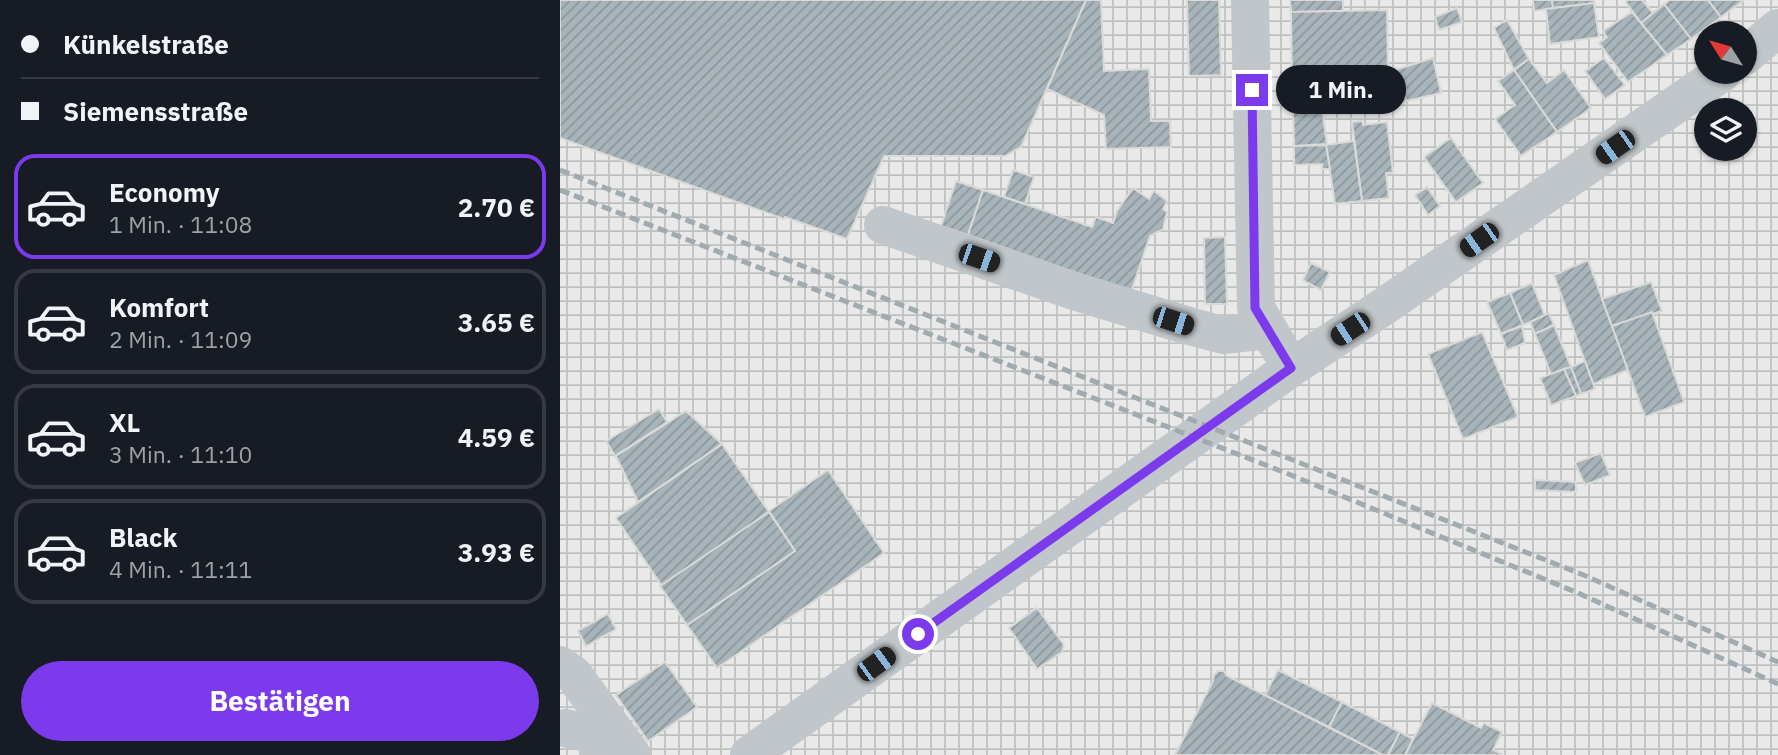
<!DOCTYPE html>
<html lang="de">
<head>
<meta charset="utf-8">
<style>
  :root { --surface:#171b24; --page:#242831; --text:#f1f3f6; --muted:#9ea1a6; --line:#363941; --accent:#7c3aed }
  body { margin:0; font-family:"IBM Plex Sans",sans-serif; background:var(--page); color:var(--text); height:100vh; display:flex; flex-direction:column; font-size:26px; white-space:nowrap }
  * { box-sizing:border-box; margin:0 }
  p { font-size:23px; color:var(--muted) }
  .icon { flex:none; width:38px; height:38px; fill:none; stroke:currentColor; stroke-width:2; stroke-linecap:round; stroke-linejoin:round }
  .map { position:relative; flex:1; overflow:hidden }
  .details { display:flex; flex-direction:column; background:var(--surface); width:560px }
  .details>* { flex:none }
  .hud { display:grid; align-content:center; height:154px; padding:0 21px; background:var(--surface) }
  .needle { width:46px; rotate:307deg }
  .buttons { position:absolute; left:1134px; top:21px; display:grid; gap:14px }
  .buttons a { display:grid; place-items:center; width:63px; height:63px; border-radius:50%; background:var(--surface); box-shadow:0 2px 5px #0004; font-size:35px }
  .end { position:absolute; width:32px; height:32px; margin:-16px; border:9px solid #7c3aed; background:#fff; box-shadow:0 0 0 4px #fff }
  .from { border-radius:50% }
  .bubble { position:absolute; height:49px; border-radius:24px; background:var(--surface); box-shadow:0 2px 5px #0004; font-size:23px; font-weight:700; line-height:49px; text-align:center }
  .car { position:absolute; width:21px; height:42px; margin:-21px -10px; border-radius:9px; box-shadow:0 0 5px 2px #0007; background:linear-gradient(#222 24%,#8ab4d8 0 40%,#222 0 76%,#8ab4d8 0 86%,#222 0) }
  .hud b { display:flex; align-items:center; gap:24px; height:66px; font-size:26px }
  .hud b+b { border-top:2px solid var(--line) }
  .hud i { width:18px; height:18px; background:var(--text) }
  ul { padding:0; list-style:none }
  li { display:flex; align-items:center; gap:21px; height:105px; margin:0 14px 10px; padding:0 7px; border:4px solid var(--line); border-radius:21px }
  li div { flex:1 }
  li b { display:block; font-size:26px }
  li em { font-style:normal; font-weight:700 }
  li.selected { border-color:var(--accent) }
  li>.icon { width:63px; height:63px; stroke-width:1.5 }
  .cta { display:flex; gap:14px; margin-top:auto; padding:14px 21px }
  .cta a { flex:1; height:80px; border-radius:42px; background:var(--accent); color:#fff; font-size:28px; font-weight:700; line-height:80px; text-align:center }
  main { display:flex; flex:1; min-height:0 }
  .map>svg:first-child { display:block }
  .industrial { fill:url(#industrial-grid); fill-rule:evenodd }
  .building { fill:url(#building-hatch); stroke:#d9d9d7; stroke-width:2 }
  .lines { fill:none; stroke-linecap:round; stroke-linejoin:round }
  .minor { stroke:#c0c6c9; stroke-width:38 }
  .rail { stroke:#a1aaaf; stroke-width:5; stroke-dasharray:10 5; stroke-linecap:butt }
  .route { stroke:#7c3aed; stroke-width:9 }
</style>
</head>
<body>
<main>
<section class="details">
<div class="hud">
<b><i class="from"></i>Künkelstraße</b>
<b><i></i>Siemensstraße</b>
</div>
<ul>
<li class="selected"><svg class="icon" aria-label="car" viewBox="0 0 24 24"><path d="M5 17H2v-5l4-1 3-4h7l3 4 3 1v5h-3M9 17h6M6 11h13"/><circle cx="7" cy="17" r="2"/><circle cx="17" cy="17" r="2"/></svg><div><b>Economy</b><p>1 Min. · 11:08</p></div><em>2.70 €</em></li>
<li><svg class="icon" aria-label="car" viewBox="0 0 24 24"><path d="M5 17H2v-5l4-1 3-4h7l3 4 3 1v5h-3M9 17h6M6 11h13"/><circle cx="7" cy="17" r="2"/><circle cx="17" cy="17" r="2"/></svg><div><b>Komfort</b><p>2 Min. · 11:09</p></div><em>3.65 €</em></li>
<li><svg class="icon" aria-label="car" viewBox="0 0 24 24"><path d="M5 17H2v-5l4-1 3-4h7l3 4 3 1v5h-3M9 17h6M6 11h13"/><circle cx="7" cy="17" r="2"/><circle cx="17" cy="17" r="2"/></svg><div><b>XL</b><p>3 Min. · 11:10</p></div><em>4.59 €</em></li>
<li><svg class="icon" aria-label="car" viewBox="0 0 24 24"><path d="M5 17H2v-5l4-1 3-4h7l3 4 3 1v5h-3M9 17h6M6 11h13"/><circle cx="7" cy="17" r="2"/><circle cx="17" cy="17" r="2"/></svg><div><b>Black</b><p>4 Min. · 11:11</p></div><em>3.93 €</em></li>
</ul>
<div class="cta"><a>Bestätigen</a></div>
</section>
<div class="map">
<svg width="1218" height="755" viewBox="0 0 1218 755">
  <defs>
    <pattern id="industrial-grid" width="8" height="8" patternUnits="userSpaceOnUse" patternTransform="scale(1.75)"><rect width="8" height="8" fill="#e8e9e8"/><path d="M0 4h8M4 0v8" fill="none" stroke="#bfc1c1"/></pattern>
    <pattern id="building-hatch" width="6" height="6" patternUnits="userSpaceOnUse" patternTransform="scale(1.75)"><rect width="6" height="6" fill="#a8b4b9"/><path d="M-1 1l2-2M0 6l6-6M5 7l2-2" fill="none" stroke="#8c979c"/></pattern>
  </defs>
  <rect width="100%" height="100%" fill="#f8f8f4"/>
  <!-- industrial -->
  <path class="industrial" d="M0,0H1218V755H0ZM1146,33H1185V72H1146ZM1146,110H1185V149H1146Z"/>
  <!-- building -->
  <g class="building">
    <path d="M0,0H526L461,147L445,156H324L287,239L225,217L224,219L0,138Z"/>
    <path d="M526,0H541L544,71L589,69L591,121H610L611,147L546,149L544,115L487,89Z"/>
    <path d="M627,0H659L661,75L629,76Z"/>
    <path d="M730,0H783V11L731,12Z"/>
    <path d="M973,0H992L993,8L974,11Z"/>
    <path d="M992,0H1034V3L993,8Z"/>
    <path d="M1068,0H1082L1093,13L1081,23L1066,2Z"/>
    <path d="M1110,0H1148L1161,17L1131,39L1104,4Z"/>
    <path d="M1148,0H1184L1161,17Z"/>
    <path d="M1034,3L1039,37L990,44L986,9Z"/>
    <path d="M1104,4L1131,39L1107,55L1081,23Z"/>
    <path d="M897,8L902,22L879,30L875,17Z"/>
    <path d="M827,10L828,71L808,78L732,80L731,12Z"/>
    <path d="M1072,12L1107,55L1068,82L1039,43L1047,37L1043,31Z"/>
    <path d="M947,20L969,59L954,70L934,28Z"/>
    <path d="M873,58L881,93L846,101L835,70Z"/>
    <path d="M1044,58L1065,85L1045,99L1025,71Z"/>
    <path d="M969,59L987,83L1004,70L1031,108L997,132L954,70Z"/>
    <path d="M835,68L846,101L818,110L808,78Z"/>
    <path d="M954,70L997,132L961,156L935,119L955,105L938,81Z"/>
    <path d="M808,78L813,94L789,98L786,79Z"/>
    <path d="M786,79L789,101L762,105L758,80Z"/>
    <path d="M732,80H758L767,144L734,146Z"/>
    <path d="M802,121L803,125L827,122L833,173H826L829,198L802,201L792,122Z"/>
    <path d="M891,138L923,183L896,202L864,157Z"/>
    <path d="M794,141L802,201L775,204L766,145Z"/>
    <path d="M766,145L770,169H762V164L734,165V146Z"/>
    <path d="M453,170L474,177L465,204L444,197Z"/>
    <path d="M396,181L423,190L408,235L381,226Z"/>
    <path d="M867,187L880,206L868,215L855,195Z"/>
    <path d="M573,188L589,199L594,191L607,201L603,209L607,212L603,229L590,236L571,292L408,235L423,190L532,227L536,217L553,223L557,211Z"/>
    <path d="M665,237L667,304H645L644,238Z"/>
    <path d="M1028,260L1068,370L1033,384L994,275Z"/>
    <path d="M751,263L770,272L761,290L743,280Z"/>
    <path d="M1091,282L1102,311L1052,326L1042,299Z"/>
    <path d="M972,283L985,316L963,325L950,293Z"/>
    <path d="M950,293L963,325L941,334L927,302Z"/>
    <path d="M1092,312L1124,402L1085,417L1052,326Z"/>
    <path d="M989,313L994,325L975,334L970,322Z"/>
    <path d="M994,325L1011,367L991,374L975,334Z"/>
    <path d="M962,326L965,343L947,350L941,334Z"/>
    <path d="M922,332L958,417L903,439L868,354Z"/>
    <path d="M1025,361L1035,389L1021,394L1011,367Z"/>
    <path d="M1011,367L1021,394L1016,396L1004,369Z"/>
    <path d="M1004,369L1016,396L991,405L980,378Z"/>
    <path d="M99,409L107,422L55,456L46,441Z"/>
    <path d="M126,411L162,444L78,502L56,456Z"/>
    <path d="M162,444L209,512L102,586L56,518Z"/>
    <path d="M1041,453L1050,475L1025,485L1015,463Z"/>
    <path d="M268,470L324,553L157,668L127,625L235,551L209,511Z"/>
    <path d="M975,480L1016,482V492L975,490Z"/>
    <path d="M209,512L235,551L127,625L100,586Z"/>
    <path d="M477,608L504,645L502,652L477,669L449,628Z"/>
    <path d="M48,614L56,629L26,646L18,631Z"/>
    <path d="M105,662L137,707L88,741L56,695Z"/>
    <path d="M718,670L782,702L769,727L705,695Z"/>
    <path d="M658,671H664L667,676L823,755H615L653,681L654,675Z"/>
    <path d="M782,702L840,732L828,755H823L769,727Z"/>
    <path d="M872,703L921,728L924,723L942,732L933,750L944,755H845Z"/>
    <path d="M840,732L853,739L845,755H828Z"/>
  </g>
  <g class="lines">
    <!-- minor -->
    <g class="minor">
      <path d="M690,0L696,308L721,351"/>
      <path d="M1185,56L1218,28"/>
      <path d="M323,225L514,291L629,326L663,335L709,330"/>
      <path d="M0,665L13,674L72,755"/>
      <path d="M5,728L35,735L40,745L38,755"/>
      <path d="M189,755L731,368L829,303L1163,72"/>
    </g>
    <!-- rail -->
    <g class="rail">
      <path d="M0,170L1026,576L1218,662"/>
      <path d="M0,190L726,473L1018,593L1218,684"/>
    </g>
  </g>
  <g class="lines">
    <!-- route -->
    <path class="route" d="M358,634L731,368L695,308L692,90"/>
  </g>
</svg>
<div class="buttons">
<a><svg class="needle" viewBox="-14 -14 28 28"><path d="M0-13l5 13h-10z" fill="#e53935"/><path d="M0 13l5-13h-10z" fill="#9ea1a6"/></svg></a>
<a><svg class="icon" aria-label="layers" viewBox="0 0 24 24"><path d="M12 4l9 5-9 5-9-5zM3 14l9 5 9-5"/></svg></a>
</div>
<i class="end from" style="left:358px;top:634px"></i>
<i class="end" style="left:692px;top:90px"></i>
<div class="bubble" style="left:716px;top:65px;width:130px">1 Min.</div>
<i class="car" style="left:1055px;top:147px;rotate:235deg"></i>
<i class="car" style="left:919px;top:240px;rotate:235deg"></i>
<i class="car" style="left:419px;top:258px;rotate:109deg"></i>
<i class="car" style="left:613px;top:321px;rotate:108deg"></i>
<i class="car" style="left:790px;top:329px;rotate:237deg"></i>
<i class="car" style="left:316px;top:664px;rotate:54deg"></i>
</div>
</main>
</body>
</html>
